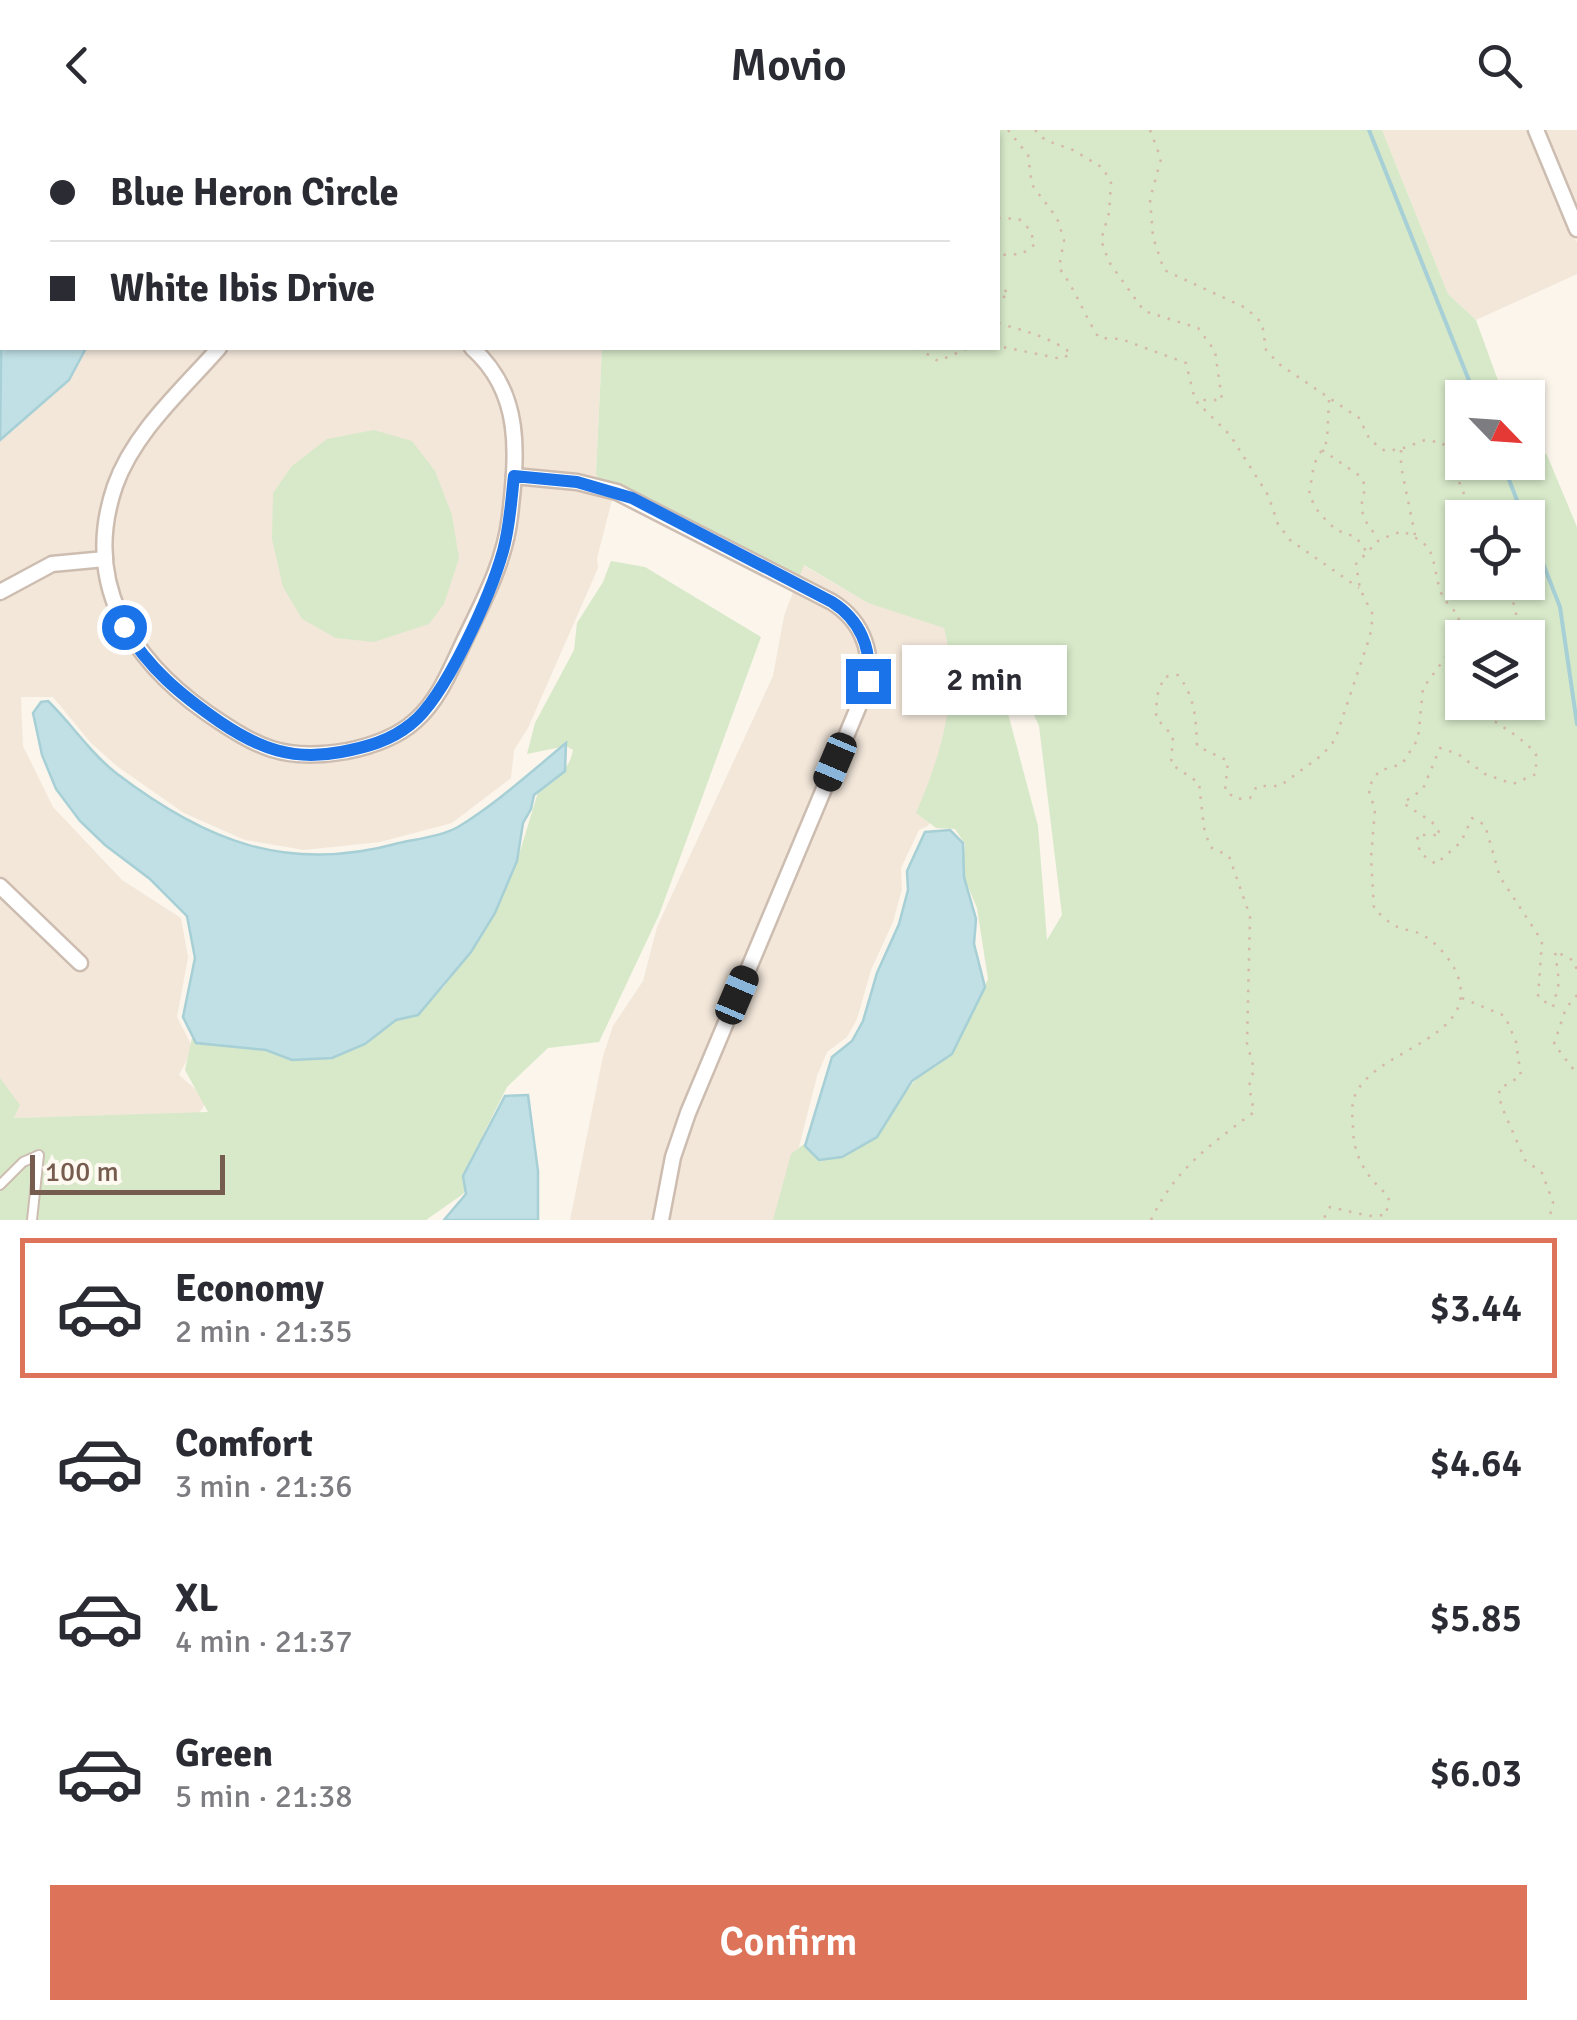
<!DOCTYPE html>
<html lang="en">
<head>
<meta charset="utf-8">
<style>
  :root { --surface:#fff; --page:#f7f7f7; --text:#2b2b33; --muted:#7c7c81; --line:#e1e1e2; --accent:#dd7459 }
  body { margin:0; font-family:Signika,sans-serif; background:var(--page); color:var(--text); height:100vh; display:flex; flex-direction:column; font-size:38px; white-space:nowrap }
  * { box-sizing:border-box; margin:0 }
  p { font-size:32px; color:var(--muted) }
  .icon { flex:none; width:55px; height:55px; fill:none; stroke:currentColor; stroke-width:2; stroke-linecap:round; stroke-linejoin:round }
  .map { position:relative; height:1090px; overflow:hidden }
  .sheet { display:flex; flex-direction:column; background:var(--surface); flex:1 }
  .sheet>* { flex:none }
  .top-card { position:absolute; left:0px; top:0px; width:1000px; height:220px; box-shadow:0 2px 8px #0004; display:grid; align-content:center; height:220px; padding:0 50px; background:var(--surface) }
  .needle { width:65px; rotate:115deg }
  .buttons { position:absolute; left:1445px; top:250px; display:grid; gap:20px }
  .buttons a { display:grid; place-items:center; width:100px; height:100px; border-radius:0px; background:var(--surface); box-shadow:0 2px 8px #0004; font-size:50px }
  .scale { position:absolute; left:30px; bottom:25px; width:195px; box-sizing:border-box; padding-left:10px; border:5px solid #755c4f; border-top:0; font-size:28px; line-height:35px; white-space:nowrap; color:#755c4f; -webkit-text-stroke:8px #fef9f1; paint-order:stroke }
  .end { position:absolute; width:45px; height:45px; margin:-22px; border:12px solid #1a73e8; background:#fff; box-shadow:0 0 0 5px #fff }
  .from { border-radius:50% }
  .bubble { position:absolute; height:70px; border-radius:0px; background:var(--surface); box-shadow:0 2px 8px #0004; font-size:32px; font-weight:600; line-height:70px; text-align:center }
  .car { position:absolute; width:30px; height:60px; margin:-30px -15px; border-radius:12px; box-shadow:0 0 8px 2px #0007; background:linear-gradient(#222 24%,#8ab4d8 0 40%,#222 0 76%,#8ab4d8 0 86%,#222 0) }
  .top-card b { display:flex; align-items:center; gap:35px; height:95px; font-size:38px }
  .top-card b+b { border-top:2px solid var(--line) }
  .top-card i { width:25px; height:25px; background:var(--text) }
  ul { padding:18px 0 0; list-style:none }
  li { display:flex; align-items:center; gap:30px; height:140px; margin:0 20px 15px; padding:0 30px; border:5px solid transparent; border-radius:0px }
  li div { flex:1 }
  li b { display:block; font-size:38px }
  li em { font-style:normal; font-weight:600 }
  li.active { border-color:var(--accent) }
  li>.icon { width:90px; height:90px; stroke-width:1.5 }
  .cta { display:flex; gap:20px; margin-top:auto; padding:20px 50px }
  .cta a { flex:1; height:115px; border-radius:0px; background:var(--accent); color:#fff; font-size:40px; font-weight:600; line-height:115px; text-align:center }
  header { display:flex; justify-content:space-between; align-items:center; height:130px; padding:0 50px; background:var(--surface); font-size:45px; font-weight:600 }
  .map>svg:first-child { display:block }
  .residential { fill:#f3e7da }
  .green { fill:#d7e9c9; fill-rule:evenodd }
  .water { fill:#c0e0e5; stroke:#a7cfd6; stroke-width:2.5 }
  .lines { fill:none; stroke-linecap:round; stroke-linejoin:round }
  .stream { stroke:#a7cfd6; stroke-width:4 }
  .service-casing { stroke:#cdbdb1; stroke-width:12 }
  .minor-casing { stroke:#cdbdb1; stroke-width:19 }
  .path { stroke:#d5b8a7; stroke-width:2.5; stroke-dasharray:2.5 8; stroke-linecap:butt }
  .service { stroke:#fff; stroke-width:8 }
  .minor { stroke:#fff; stroke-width:14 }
  .route { stroke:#1a73e8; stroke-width:12 }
</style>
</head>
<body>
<header><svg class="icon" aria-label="back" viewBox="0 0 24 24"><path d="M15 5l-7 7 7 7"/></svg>Movio<svg class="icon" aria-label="search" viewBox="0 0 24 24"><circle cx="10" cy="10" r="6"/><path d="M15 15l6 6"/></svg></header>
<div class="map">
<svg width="1577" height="1090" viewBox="0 0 1577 1090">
  <rect width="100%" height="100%" fill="#fbf5eb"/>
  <!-- residential -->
  <g class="residential">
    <path d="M1382,0H1528L1577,113V144L1476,190L1448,164Z"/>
    <path d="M1544,0H1577V80Z"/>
    <path d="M86,218H602L596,344L612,370L597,428L598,438L528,598L514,620L511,648L452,693L380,712L304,720L245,710L184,683L118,637L90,612L53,567H21L23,616L53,677L122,750L181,788L188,827L177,887L193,918L179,945L208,970L199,983L9,988L0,964V310L69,250Z"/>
    <path d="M803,435L868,473L922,488L969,508L991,560L928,696L919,700L901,738L902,759L893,792L871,840L857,889L847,907L827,922L817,946L799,1017L792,1090H570L603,926L613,896L643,851L657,797L773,546L784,486Z"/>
  </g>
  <!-- green -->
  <g class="green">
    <path d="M137,0H1382L1448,164L1476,190L1504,267L1462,268V332H1528V307L1547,325L1577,397V1090H773L791,1024L808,1011L885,991L913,953L958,902L974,880L988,849L977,778L962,742L965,714L955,699L936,698L916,683C941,626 961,559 944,498L868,473L804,435L794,460L665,389L612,370L596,344L602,218H998V2H135ZM1462,388H1528V452H1462ZM1462,508H1528V572H1462ZM1007,525L1039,596L1062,785L1047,810L1038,696L998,546Z"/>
    <path d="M374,300L412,311L435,341L452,385L459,428L444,474L429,494L374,512L336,508L302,489L283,457L272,409L273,363L292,336L327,309Z"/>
    <path d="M611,431L645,437L761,507L659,785L599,912L548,918L507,957L483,1005L474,1032L473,1050L463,1064L426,1090H0V948L20,975L14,988L208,982L185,940L193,903L278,924L364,910L421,875L443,858L495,782L515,738L542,649C561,643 569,640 573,620L566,616L527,624L535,593L574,520L577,493L603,452Z"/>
  </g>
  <!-- water -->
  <g class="water">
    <path d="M2,161V218H86L69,250L0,310Z"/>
    <path d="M48,571C72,594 89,622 116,643C205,711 287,744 399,713C417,709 442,706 458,697C496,674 532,641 566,613L565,641L534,665L531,679L523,693L517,731L495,783L471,822L418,885L396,890L365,914L332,928L292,930L266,920L196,913L183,887L195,828L187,786L150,749L105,715L80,691L56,659L42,625L33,583L41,572Z"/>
    <path d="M950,700L963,713L964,747L976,789L974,814L985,857L952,924L912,951L877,1007L842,1027L819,1030L805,1016L832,927L852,911L863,891L877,843L899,794L908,760L907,741L925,702Z"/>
    <path d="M528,965L538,1041V1090H444L466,1064L463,1046L505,966Z"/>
  </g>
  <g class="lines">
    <!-- stream -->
    <g class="stream">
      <path d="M1369,0L1476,268"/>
      <path d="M1502,332L1524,388"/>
      <path d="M1528,395L1560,477L1577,594"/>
    </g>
    <defs>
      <path id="service" d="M0,1055L23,1032L39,1025L32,1090"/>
      <g id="minor">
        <path d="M51,0L54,2"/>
        <path d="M1536,0L1577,99"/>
        <path d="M219,218C183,259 134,302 115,356C82,452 130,529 207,583C258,618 284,632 347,621C372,616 396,608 415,591C440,569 452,536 466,507C485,468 505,430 510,386C517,324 523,263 472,218"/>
        <path d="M514,346L577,352L617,362L832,472C864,492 875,526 865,561L688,983L673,1027L661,1090"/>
        <path d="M0,462L52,434L105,429"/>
        <path d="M0,756L80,833"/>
      </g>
    </defs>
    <!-- service casing -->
    <use href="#service" class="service-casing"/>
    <!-- minor casing -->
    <use href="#minor" class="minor-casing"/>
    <!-- path -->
    <g class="path">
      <path d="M777,0L779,2"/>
      <path d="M819,0L820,2"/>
      <path d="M855,0L861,2"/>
      <path d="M929,0L930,2"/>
      <path d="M1008,0L1028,25L1032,55L1057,88L1064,110L1059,138C1076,160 1084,185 1099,208L1121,209L1186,233L1195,270L1230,305L1268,365L1278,394L1290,410L1359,458"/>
      <path d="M1035,0L1045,10L1073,20L1103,38L1111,53L1109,83L1101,110L1109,132L1144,181L1198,198L1215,221L1222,270H1196"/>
      <path d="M1150,0L1161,29L1150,69L1153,107L1164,140L1246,178L1262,193L1266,220L1279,234L1359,288L1370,310L1385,321L1401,319L1425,310L1443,313L1474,388"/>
      <path d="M998,88L1019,89L1030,100L1035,114L1022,124L998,125"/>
      <path d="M998,152L1009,165L998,169"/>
      <path d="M998,193C1024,201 1048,206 1071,223L1062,229L998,216"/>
      <path d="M918,218L938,231L969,218"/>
      <path d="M1329,270L1327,311L1314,334L1309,365L1319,383L1336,400L1356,407L1366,421"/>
      <path d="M1322,320L1360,346L1366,357C1357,380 1363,390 1378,408"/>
      <path d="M1401,320V336L1415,405"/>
      <path d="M1508,452L1516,483V508"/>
      <path d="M1462,549L1458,555L1462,561"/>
      <path d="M1470,572C1493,594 1516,601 1536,624V644L1513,654L1485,644L1458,624L1440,618L1423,659L1403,673L1432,692L1441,705H1417L1420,723L1436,734L1461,712L1472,688L1485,695L1500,747L1542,811L1538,867L1553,877L1559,852L1555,821L1574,831L1577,840"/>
      <path d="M1577,865L1566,878L1554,914L1577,944"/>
      <path d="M1462,868L1505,886L1516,912L1521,946L1499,959L1501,975L1525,1030L1542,1043L1553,1072L1549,1090"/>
      <path d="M1151,1090C1175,1039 1210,1015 1254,982L1249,956L1254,939L1247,913L1250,786L1229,726L1210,717L1204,698L1199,653L1171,634L1173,606L1156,588L1157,566L1164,547L1178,545C1195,567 1196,588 1197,616L1228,631L1225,661L1237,669L1250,668L1257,656H1280L1322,625L1335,610L1370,506L1373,485L1360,459L1356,434L1379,410L1402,401C1439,417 1430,426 1440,460C1443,470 1452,478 1459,486L1457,512L1423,558L1418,609L1402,634L1379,641L1368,658L1375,680L1371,727L1374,779C1380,784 1386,790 1392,794C1401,800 1412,800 1421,804C1435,811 1451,829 1457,844C1482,909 1379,917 1356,963C1350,975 1353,988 1353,1001C1355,1031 1368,1047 1389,1067L1386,1085L1369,1086L1330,1077L1323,1090"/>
    </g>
    <!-- service -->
    <use href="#service" class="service"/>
    <!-- minor -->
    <use href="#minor" class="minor"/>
  </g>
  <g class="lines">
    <!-- route -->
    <path class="route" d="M124,497C149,539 181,565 220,592C260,619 293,631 341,622C367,617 390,611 411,594C445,568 491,464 503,421C510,396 511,371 514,346L577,352L632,368L832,472C860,490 872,518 868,551"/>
  </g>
</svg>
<div class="buttons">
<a><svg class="needle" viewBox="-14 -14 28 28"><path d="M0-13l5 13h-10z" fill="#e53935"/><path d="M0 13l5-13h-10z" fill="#7c7c81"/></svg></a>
<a><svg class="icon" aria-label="locate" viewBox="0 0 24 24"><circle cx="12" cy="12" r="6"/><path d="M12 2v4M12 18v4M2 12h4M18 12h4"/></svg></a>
<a><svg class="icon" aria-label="layers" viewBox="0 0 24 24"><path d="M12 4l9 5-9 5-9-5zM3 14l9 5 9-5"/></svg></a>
</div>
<div class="scale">100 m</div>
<i class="end from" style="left:124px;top:497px"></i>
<i class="end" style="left:868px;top:551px"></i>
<div class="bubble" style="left:902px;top:515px;width:165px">2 min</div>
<i class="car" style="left:835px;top:632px;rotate:203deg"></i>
<i class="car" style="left:737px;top:865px;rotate:23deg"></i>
<div class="top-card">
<b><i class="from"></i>Blue Heron Circle</b>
<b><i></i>White Ibis Drive</b>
</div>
</div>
<section class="sheet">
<ul>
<li class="active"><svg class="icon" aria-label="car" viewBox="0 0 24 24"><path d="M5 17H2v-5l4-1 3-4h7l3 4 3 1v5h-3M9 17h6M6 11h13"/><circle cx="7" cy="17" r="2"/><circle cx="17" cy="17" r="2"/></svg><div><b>Economy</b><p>2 min · 21:35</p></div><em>$3.44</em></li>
<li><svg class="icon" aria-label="car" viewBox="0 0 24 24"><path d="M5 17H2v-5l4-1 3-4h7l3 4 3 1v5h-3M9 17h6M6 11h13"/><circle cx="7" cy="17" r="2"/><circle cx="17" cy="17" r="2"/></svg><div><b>Comfort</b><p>3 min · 21:36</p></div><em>$4.64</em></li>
<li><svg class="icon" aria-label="car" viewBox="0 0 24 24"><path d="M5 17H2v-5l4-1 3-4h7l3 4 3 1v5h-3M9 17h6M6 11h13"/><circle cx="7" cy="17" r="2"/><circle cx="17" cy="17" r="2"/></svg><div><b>XL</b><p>4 min · 21:37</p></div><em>$5.85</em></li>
<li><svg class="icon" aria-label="car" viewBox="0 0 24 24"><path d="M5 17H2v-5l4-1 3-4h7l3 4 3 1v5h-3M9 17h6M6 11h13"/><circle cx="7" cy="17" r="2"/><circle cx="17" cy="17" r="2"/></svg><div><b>Green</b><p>5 min · 21:38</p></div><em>$6.03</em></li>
</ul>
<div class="cta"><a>Confirm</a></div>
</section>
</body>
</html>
